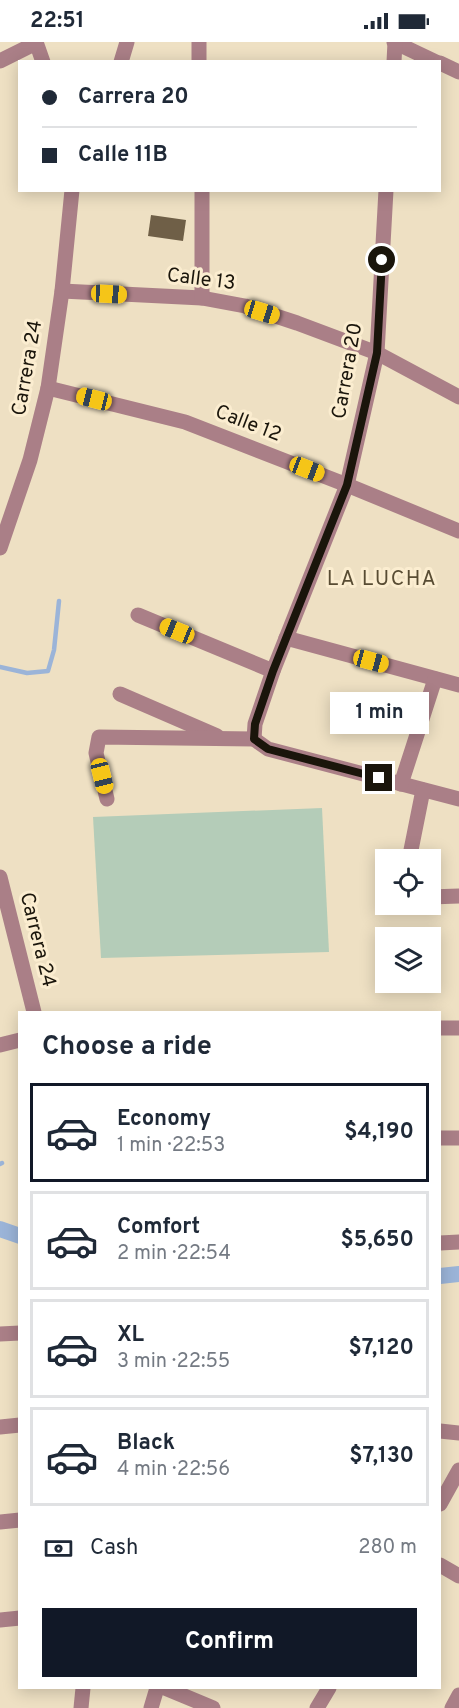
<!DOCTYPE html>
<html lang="en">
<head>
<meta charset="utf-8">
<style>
  :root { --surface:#fff; --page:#f2f2f3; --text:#1f2937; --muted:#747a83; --line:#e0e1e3; --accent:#111827 }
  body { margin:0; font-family:Overpass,sans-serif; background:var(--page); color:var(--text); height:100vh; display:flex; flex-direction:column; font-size:22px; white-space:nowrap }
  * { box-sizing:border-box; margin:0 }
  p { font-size:20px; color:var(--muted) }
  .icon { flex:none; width:33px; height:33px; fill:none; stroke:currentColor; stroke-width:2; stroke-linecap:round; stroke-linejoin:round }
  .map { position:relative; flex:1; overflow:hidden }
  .panel { position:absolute; left:18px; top:969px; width:423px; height:678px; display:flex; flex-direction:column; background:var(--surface); border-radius:0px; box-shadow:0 3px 15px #0003 }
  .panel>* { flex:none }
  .hud { position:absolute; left:18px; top:18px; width:423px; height:132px; border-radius:0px; box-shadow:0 3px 15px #0003; display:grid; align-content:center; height:132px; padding:0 24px; background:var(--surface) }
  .buttons { position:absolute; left:375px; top:807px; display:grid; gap:12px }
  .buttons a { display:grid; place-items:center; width:66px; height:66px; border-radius:0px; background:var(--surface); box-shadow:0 3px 15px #0003; font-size:30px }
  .end { position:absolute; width:27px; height:27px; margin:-14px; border:8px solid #1a150b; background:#fff; box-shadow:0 0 0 3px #fff }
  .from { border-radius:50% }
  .bubble { position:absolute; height:42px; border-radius:0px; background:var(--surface); box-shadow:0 3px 15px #0003; font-size:20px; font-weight:700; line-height:42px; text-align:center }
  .car { position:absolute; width:18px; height:36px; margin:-18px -9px; border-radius:8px; box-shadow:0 0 4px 2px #0007; background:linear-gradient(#f5c518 24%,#345 0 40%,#f5c518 0 76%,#345 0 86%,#f5c518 0) }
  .hud b { display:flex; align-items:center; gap:21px; height:57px; font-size:22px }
  .hud b+b { border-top:2px solid var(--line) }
  .hud i { width:15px; height:15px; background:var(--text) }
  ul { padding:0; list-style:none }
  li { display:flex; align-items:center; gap:18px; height:99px; margin:0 12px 9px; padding:0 12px; border:3px solid var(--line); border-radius:0px }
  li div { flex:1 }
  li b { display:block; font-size:22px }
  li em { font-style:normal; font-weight:700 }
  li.current { border-color:var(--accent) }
  li>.icon { width:54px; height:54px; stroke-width:1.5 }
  h2 { padding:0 24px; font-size:27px; line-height:72px }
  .pay { display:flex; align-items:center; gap:15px; height:66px; padding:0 24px; font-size:22px }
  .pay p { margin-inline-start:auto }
  .primary-button { display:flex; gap:12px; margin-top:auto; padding:12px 24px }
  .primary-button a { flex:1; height:69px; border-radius:0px; background:var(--accent); color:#fff; font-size:24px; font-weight:700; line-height:69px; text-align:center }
  .status { display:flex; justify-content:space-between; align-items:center; height:42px; padding:0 30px; background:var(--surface); direction:ltr }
  .status svg { height:16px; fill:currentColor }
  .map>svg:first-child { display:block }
  .green { fill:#b4ccb8 }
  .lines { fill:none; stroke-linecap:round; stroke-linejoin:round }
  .stream { stroke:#9bb4d8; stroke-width:4.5 }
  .canal { stroke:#9bb4d8; stroke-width:16 }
  .building { fill:#6f5f47 }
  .minor { stroke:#aa7f87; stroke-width:15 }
  .route { stroke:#1a150b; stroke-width:8 }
  .labels { text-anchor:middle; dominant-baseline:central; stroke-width:6; stroke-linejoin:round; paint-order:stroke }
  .street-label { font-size:20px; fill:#1a150b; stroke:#fbedd0 }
  .neighbourhood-label { font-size:21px; letter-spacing:1.5px; fill:#584c33; stroke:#fbedd0 }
</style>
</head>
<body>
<div class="status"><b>22:51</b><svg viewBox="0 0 49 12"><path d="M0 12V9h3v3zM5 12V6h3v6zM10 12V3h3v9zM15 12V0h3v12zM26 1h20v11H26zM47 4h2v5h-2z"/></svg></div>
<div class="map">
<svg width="459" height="1666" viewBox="0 0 459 1666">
  <rect width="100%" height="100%" fill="#eee0c3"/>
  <!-- green -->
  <path class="green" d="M322,766L329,910L101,916L93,775Z"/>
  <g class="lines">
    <!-- stream -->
    <g class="stream">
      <path d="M0,625L27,631L48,629L54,608L59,559"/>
      <path d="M0,1122L2,1121"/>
    </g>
    <!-- canal -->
    <g class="canal">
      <path d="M0,1187L20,1194"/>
      <path d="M440,1234L459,1232"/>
    </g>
  </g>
  <!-- building -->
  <path class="building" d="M151,173L186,178L183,199L148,194Z"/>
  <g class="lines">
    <!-- minor -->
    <g class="minor">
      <path d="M36,0L43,20"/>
      <path d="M199,0V20"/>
      <path d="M394,0L436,20"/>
      <path d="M0,19L36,1"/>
      <path d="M121,20L127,0"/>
      <path d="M394,20L395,0"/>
      <path d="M440,21L459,30"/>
      <path d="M62,249L202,256L245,264L297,281L377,311L459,355"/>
      <path d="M202,256V148"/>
      <path d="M48,346L185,380L347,443L459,489"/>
      <path d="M0,506L30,418L48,346L62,249L72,148"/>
      <path d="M138,573L273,629"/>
      <path d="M286,596L459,643"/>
      <path d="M120,652L217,694"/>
      <path d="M254,697L255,682L273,629L347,443L377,311L386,148"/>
      <path d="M254,697L268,707L459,757"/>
      <path d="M401,742L435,637"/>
      <path d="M107,757L96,711L99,695L254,697"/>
      <path d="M409,818L423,748"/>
      <path d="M0,835L34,970"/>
      <path d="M430,855L459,854"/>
      <path d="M440,986H459"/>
      <path d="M0,1003L20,998"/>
      <path d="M440,1096H459"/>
      <path d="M440,1201L459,1200"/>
      <path d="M0,1292L20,1291"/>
      <path d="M0,1385L20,1383"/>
      <path d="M440,1389L459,1391"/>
      <path d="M440,1462L459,1428"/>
      <path d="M0,1480L20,1478"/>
      <path d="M440,1523L459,1534"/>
      <path d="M0,1578L20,1576"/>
      <path d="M165,1646L213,1666"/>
      <path d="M81,1666L83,1646"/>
      <path d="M151,1666L157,1646"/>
      <path d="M317,1666L329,1646"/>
      <path d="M452,1666L459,1653"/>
    </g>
  </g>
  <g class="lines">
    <!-- route -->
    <path class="route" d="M379,736L268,707L254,697L255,682L273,629L347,443L377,311L382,218"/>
  </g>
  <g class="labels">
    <!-- street labels -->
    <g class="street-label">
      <text transform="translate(201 238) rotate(7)">Calle 13</text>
      <text transform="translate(28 326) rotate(-80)">Carrera 24</text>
      <text transform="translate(348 329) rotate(-80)">Carrera 20</text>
      <text transform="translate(248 382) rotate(21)">Calle 12</text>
      <text transform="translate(37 898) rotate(76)">Carrera 24</text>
    </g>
    <!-- neighbourhood labels -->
    <g class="neighbourhood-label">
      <text x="382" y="537">LA LUCHA</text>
    </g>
  </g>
</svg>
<div class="buttons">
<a><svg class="icon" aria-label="locate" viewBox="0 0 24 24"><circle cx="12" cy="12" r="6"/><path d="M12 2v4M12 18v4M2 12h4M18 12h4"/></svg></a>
<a><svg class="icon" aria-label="layers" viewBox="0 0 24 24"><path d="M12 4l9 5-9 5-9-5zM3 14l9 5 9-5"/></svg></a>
</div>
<i class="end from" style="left:382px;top:218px"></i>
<i class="end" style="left:379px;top:736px"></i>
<div class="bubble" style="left:330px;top:650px;width:99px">1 min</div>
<i class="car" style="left:109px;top:252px;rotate:93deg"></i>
<i class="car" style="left:262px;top:270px;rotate:107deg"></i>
<i class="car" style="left:94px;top:357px;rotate:284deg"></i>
<i class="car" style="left:307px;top:427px;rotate:111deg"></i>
<i class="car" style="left:177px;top:589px;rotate:292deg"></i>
<i class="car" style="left:371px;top:619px;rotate:105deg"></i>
<i class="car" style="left:102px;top:734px;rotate:166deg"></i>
<div class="hud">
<b><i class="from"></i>Carrera 20</b>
<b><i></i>Calle 11B</b>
</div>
<section class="panel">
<h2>Choose a ride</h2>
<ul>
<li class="current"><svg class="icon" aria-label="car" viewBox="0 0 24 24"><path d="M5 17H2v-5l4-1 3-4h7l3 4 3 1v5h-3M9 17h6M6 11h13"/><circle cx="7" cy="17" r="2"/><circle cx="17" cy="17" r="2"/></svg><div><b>Economy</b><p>1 min · 22:53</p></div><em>$4,190</em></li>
<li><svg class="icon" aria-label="car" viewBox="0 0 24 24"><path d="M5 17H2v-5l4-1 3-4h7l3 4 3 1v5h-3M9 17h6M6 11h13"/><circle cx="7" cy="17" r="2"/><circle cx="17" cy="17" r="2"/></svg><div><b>Comfort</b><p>2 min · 22:54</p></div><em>$5,650</em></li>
<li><svg class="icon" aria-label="car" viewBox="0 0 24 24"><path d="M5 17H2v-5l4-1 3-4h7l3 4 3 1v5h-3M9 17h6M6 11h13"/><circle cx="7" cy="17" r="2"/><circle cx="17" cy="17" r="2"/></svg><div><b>XL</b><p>3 min · 22:55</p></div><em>$7,120</em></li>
<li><svg class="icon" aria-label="car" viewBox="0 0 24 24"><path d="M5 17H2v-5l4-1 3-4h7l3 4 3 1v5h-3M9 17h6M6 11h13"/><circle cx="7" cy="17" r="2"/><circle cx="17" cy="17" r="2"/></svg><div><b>Black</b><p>4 min · 22:56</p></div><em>$7,130</em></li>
</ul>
<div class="pay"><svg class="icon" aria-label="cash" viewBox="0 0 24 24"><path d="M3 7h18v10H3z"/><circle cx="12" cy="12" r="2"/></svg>Cash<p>280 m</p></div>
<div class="primary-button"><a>Confirm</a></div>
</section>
</div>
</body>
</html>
